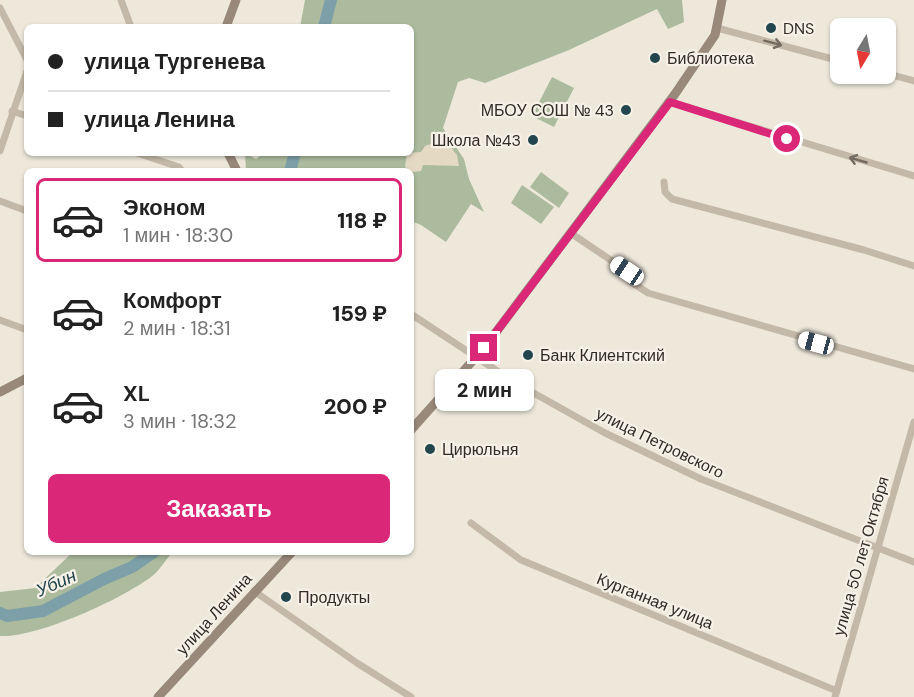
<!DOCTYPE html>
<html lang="ru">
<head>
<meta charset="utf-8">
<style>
  :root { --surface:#fff; --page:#f2f2f2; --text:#222; --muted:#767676; --line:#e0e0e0; --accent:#db2777 }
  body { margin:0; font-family:"DM Sans",sans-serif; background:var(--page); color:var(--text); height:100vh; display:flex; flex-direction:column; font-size:22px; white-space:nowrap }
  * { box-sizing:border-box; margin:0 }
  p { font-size:20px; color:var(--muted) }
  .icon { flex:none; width:33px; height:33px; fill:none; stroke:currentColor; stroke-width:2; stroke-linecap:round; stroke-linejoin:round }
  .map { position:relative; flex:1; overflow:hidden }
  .sheet { position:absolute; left:24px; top:168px; width:390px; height:387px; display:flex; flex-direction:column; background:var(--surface); border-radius:9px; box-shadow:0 2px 4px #0004 }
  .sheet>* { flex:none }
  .top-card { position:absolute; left:24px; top:24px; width:390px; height:132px; border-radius:9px; box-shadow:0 2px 4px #0004; display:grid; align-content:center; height:132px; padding:0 24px; background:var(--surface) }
  .needle { width:39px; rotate:190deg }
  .controls { position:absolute; left:830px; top:18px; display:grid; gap:12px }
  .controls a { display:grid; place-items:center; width:66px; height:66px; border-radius:9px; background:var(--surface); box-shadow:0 2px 4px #0004; font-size:30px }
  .end { position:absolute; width:27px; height:27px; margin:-14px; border:8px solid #db2777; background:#fff; box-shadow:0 0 0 3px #fff }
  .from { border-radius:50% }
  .bubble { position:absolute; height:42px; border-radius:9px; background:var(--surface); box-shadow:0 2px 4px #0004; font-size:20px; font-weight:800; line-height:42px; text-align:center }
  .car { position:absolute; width:18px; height:36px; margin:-18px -9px; border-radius:8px; box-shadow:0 0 4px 2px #0007; background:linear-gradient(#fff 24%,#345 0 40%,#fff 0 76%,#345 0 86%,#fff 0) }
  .top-card b { display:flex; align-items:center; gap:21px; height:57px; font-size:22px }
  .top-card b+b { border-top:2px solid var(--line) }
  .top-card i { width:15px; height:15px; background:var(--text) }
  ul { padding:10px 0 0; list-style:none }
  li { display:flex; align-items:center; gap:18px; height:84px; margin:0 12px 9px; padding:0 12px; border:3px solid transparent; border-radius:9px }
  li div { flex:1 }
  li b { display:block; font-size:22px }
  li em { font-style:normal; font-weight:800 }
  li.on { border-color:var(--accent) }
  li>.icon { width:54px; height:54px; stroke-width:1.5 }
  .cta { display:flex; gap:12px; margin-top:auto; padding:12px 24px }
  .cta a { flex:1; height:69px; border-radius:9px; background:var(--accent); color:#fff; font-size:24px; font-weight:800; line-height:69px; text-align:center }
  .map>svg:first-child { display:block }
  .green { fill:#acbb9d }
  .plaza { fill:#e4dac3 }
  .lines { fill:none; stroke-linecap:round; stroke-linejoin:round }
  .river { stroke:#7d9fa7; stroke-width:12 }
  .street { stroke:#c4b9a8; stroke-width:7 }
  .secondary { stroke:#98897a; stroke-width:9 }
  .oneway { stroke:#746b61 }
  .route { stroke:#db2777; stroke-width:8 }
  .poi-dot { fill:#22454e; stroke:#f6f1e6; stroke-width:2 }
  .labels { text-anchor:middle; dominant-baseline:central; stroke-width:4.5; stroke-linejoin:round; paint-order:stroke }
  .poi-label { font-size:16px; fill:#322c27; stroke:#f6f1e6; text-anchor:start }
  .street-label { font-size:16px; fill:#322c27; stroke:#f6f1e6 }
  .water-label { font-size:18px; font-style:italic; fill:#22454e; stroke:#f6f1e6 }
</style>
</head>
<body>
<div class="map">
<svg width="914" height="697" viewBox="0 0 914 697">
  <rect width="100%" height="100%" fill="#eee8db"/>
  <!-- green -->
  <g class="green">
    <path d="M305,0H682L684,22L668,29L657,9L569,50L485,83L469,78L458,82L443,128L464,159L469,179L484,212L471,204L446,242L421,225L411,221V171H246L245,153L256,159L264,153H411V27H300Z"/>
    <path d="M552,77L574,88L554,127L532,116Z"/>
    <path d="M541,172L569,193L559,208L530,187Z"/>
    <path d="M522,185L554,207L541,224L511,203Z"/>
    <path d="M73,552H172C166,560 159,571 151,577C120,600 37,638 0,636V592L35,588Z"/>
  </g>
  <!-- plaza -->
  <path class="plaza" d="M434,143L448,144L457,155L459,166L423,165L421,171L413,172L405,167L407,153L421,152L425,146Z"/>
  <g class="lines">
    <!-- river -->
    <g class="river">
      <path d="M324,27L331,0"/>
      <path d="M290,171L295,153"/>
      <path d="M0,613L7,616L43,611L104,579L132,567L154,552"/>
    </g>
    <!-- street -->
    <g class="street">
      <path d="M121,0L131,27"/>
      <path d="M0,8L27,60"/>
      <path d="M717,28L840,61"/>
      <path d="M885,73L914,81"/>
      <path d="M670,102L914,176"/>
      <path d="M12,111L27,116"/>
      <path d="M0,151L27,71"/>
      <path d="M137,153L179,167L182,171"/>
      <path d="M664,182L665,192L672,199L864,250L914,266"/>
      <path d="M0,201L27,211"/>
      <path d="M572,234L627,271L630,281L648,293L914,369"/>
      <path d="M411,314L514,382L605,433L701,479L914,562"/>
      <path d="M0,320L27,330"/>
      <path d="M471,523L521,560L837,691"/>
      <path d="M254,591L357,663L411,697"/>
      <path d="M835,697L914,422"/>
    </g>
    <!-- secondary -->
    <g class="secondary">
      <path d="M226,27L236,0"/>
      <path d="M228,153L237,171"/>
      <path d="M0,392L27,378"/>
      <path d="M411,430L484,348L675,94L715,35L722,0"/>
      <path d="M158,697L292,552"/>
    </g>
  </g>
  <!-- one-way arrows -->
  <defs><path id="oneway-shaft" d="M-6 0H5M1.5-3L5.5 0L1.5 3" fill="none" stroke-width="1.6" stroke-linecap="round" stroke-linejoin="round" transform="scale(1.5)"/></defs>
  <g class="oneway">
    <use href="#oneway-shaft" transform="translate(773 43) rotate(15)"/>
    <use href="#oneway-shaft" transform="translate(858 160) rotate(-164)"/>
  </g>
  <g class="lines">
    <!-- route -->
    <path class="route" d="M484,348L670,102L787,139"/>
  </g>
  <!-- markers -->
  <g class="poi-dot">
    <circle cx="771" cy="28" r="6"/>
    <circle cx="655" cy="58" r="6"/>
    <circle cx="626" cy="110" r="6"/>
    <circle cx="533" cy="140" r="6"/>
    <circle cx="528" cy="355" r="6"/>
    <circle cx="430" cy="449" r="6"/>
    <circle cx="286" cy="597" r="6"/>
  </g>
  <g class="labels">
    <!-- poi labels -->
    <g class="poi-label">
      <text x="783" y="28">DNS</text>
      <text x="667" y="58">Библиотека</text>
      <text x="614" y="110" text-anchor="end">МБОУ СОШ № 43</text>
      <text x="521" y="140" text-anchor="end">Школа №43</text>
      <text x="540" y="355">Банк Клиентский</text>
      <text x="442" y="449">Цирюльня</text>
      <text x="298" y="597">Продукты</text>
    </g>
    <!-- street labels -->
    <g class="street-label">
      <text transform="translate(660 443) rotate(26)">улица Петровского</text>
      <text transform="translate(861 556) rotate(-74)">улица 50 лет Октября</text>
      <text transform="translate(655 601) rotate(22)">Курганная улица</text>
      <text transform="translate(214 614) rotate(-48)">улица Ленина</text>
    </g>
    <!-- water labels -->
    <g class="water-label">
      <text transform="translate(56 583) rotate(-24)">Убин</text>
    </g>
  </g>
</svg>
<div class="controls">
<a><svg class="needle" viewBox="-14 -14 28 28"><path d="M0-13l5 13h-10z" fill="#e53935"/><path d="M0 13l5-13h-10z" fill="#767676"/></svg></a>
</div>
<i class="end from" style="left:787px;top:139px"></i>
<i class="end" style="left:484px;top:348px"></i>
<div class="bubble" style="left:435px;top:369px;width:99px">2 мин</div>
<i class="car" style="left:627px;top:271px;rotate:304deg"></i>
<i class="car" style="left:816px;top:343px;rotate:285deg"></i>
<div class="top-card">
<b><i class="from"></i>улица Тургенева</b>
<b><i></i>улица Ленина</b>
</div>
<section class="sheet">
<ul>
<li class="on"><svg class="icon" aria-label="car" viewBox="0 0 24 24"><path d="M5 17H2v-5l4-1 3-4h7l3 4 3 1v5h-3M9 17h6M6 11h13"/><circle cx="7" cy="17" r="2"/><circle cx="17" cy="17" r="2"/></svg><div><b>Эконом</b><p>1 мин · 18:30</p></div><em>118 ₽</em></li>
<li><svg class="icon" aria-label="car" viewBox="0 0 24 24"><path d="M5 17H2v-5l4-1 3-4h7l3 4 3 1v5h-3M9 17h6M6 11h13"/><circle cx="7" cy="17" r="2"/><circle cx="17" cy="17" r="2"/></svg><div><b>Комфорт</b><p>2 мин · 18:31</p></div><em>159 ₽</em></li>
<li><svg class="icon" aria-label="car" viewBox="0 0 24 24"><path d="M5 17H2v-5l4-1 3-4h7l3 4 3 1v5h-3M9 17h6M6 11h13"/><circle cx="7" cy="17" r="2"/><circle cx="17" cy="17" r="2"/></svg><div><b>XL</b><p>3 мин · 18:32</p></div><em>200 ₽</em></li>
</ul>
<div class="cta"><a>Заказать</a></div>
</section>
</div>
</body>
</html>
